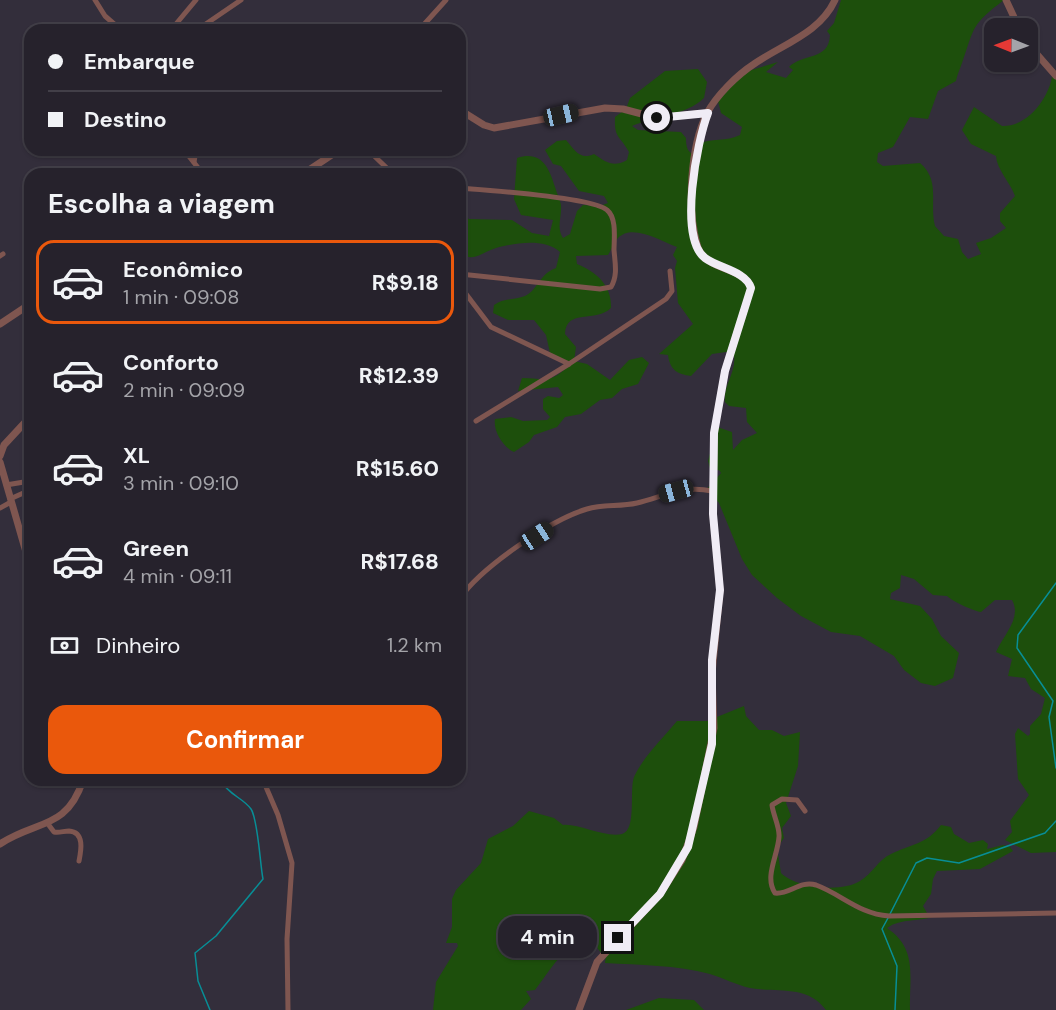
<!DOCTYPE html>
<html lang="pt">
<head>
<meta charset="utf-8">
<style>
  :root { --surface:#26222c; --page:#2e2a34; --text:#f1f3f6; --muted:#a4a4a9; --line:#423f48; --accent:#ea580c }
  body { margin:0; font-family:"DM Sans",sans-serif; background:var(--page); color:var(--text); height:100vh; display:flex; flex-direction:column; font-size:22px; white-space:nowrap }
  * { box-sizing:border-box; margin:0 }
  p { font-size:20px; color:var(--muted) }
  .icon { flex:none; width:33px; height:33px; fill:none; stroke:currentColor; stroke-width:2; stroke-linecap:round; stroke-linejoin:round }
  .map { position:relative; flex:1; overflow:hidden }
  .drawer { position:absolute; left:24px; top:168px; width:442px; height:618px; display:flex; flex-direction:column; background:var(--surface); border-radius:18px; box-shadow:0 2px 4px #0004,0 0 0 2px var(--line) }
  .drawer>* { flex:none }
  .top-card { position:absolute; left:24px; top:24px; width:442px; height:132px; border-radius:18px; box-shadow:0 2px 4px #0004,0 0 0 2px var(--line); display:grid; align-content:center; height:132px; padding:0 24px; background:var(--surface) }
  .needle { width:39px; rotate:271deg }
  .buttons { position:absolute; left:984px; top:18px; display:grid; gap:12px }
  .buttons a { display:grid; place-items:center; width:54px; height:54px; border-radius:12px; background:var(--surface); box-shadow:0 2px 4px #0004,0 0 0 2px var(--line); font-size:30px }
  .end { position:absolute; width:27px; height:27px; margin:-14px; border:8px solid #f0ecf5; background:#111; box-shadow:0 0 0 3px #111 }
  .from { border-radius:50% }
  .bubble { position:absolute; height:42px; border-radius:18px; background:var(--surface); box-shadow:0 2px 4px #0004,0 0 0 2px var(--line); font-size:20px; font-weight:700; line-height:42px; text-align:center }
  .car { position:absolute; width:18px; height:36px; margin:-18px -9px; border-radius:8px; box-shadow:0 0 4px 2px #0007; background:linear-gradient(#222 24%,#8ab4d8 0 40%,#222 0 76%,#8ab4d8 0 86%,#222 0) }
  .top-card b { display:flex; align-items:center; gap:21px; height:57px; font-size:22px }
  .top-card b+b { border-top:2px solid var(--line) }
  .top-card i { width:15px; height:15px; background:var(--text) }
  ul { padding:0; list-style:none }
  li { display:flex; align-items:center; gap:18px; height:84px; margin:0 12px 9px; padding:0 12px; border:3px solid transparent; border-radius:18px }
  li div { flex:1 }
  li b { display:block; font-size:22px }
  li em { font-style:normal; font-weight:700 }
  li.active { border-color:var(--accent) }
  li>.icon { width:54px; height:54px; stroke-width:1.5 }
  h2 { padding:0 24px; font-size:27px; line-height:72px }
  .pay { display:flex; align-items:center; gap:15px; height:66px; padding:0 24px; font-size:22px }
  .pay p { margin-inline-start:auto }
  .primary-button { display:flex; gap:12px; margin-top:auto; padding:12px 24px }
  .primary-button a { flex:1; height:69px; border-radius:18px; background:var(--accent); color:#fff; font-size:24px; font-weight:700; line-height:69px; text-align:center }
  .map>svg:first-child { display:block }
  .green { fill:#1d4f0c }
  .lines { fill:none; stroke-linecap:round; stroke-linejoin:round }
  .stream { stroke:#088e96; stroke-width:1.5 }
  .minor { stroke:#7f5650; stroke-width:5 }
  .tertiary { stroke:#7f5650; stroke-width:7 }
  .route { stroke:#f0ecf5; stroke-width:8 }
</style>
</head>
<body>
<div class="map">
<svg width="1056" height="1010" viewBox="0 0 1056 1010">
  <rect width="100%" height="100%" fill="#332e3b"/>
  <!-- green -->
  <g class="green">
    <path d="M841,0H1004C971,25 975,26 962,63C960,69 957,75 956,81L938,91L928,119L910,117L893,147L878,153L877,162L883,166L920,163C941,181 929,203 935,226L944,236L958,239L962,252L968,259L981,254L976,243L991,238L1006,228L1000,221V213L1015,196C1010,182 997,170 996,156L971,144L962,130L974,107L1002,126C1029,127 1052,95 1053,69L1056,72V852L1031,853L1005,840L1012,832L1010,821L1029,795L1018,779L1015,734L1018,728L1028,736L1030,734V726L1041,714L1045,698L1031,689L1025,678L1008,676L1012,659L996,652C1004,634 1022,618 1012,600H995L981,612C973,611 952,601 947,596L933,595L914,579L901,575L900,588L891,593L890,599L920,606L932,619L941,636L959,653L953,678L935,686L921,683L904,670L894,656L860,636L831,632L801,616L777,598L752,575L742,559L719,503L707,489L721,473L719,470L711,472L708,461L717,427L732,432L733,450L742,440L757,433L747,422L746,408L729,406L725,402C723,383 739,370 733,351L712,354L691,376C677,374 670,370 668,355L659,354L693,324L678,303L675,268L677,261L673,255L677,247C661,241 632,223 618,238C613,243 612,249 608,255L576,256L577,264C597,272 612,286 611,308C596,323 566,308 565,334L576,347L574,361L587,364L610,380L629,360L642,357L649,363L638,384L622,389L612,398L600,400L581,414L565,417L557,427L534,435L529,442L514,452C503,447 493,431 495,419L511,417L523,421L547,420L550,417L543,409V399L548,396L559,398L563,395L558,387L518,391L522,378C543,378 550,385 569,365L550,353L546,335L534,320H508L493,313L494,305C503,298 515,300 525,296C538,290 539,274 556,268L560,252C544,238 515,243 496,248C484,251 474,263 461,254L460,212L469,219L512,220L532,233L549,236L553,220L521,215L514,199L517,158C541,150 549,167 555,187C557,194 560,199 561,205C562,218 556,227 563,238L570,234L577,211L583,205L600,206L608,203L604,196L579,191L561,166L553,164L545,150L557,141L566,140C574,149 580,161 594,154C606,162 613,168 627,160L629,152C620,135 614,139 615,117L626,109L630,98L665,71L698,69L707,82L704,98C685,116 655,116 632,126L638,130L681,132L686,138C686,147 687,152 696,156L697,145C711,137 727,142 740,135L742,127L721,113L718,101L745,72L778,62L766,72L786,78L793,70L789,67C803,53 829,61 830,35L827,31L834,23Z"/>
    <path d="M744,706L746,716L759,730H772L784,736L800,732L798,766L786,803L791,816L782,828L784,838L777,848L781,873C796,888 841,893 860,881C872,874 878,860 891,854C911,844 927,844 941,825L951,827L954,834L969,843L983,840L988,844L987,849L1003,845L1010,847L1013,851L980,869L937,871L933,879L931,894L923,906L927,913L939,914C923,923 902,917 887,928C918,949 909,977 910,1010H826C807,984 777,993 750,988C736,985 724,978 710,974C676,965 640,965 605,963L606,955L602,954L595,945C565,938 552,969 535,990L526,991L531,999L521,1010H433L436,982L458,946L457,943H446L452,927V899L456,890L481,863L488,839L513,826L529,811L554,818L563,825C577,823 605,838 622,834C637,830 629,790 634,777C643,757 663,738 677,721H707Z"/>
    <path d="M659,998L694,1000L704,1010H626Z"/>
  </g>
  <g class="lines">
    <!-- stream -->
    <g class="stream">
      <path d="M1056,583L1018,635L1017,648L1053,701L1049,717L1056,768"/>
      <path d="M890,914L916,863L927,858L959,863L1045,833L1056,821"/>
      <path d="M888,918L882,929L897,966L895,1010"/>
      <path d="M210,1010L198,981L195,953L216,936L263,879C260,864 258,819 251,809C242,797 230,796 220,780"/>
    </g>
    <!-- minor -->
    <g class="minor">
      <path d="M95,0L105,16L121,30"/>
      <path d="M171,30L196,0"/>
      <path d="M197,30L241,0"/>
      <path d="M419,30L446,0"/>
      <path d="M184,150L203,174"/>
      <path d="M368,150L393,174"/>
      <path d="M194,162L196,150"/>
      <path d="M460,188C485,190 593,197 607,210C617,218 614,239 614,250C615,263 618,275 611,287L600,289L460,274"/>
      <path d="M0,256L3,254"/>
      <path d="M460,286L491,327L569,364"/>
      <path d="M476,421L569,364L666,299L672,291L670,271"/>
      <path d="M6,485L30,481"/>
      <path d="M10,499L30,490"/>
      <path d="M0,508L11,502"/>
      <path d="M460,598C482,567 550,520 587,509C603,504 620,507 637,503C665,496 682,485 712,491"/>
      <path d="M263,780L278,815L292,863L287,939L288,1010"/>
      <path d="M81,786L119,780"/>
      <path d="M805,811L797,800L782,799L772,805C773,815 780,827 779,837C778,855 764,877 775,893C789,895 800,880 816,885C841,894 859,914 889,916L1056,913"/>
      <path d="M48,824L54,832C59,833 64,831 69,831C85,832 81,851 79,861"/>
    </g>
    <!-- tertiary -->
    <g class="tertiary">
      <path d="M1006,0L1019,28"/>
      <path d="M1028,44L1056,76"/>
      <path d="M460,110L484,125L494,128L605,108L623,109L657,118L707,113"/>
      <path d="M303,174L339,150"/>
      <path d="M0,324L30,304"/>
      <path d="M0,456L4,445L30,417"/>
      <path d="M0,462L30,566"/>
      <path d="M0,844C36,820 67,830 83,780"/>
      <path d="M579,1010L597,962L660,894L682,860L694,827L714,728L712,674L720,590L713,515L714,433L725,371L751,288C745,266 703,272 697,244C687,208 690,147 707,113C717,95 737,75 754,64C783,44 820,33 835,0"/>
    </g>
  </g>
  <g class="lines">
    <!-- route -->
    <path class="route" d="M618,938L660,894L688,847L712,744V660L720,590L713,514L714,433L725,371L751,288C746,271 718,268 705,258C678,238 697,141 708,113L657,118"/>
  </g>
</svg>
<div class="buttons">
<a><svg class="needle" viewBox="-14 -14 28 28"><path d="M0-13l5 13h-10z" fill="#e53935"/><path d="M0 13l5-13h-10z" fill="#a4a4a9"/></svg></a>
</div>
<i class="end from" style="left:657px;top:118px"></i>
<i class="end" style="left:618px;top:938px"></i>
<div class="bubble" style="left:498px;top:916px;width:99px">4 min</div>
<i class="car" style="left:561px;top:115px;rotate:77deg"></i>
<i class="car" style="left:676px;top:491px;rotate:255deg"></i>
<i class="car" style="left:537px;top:536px;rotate:57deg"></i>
<div class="top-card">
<b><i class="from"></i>Embarque</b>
<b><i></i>Destino</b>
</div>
<section class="drawer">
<h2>Escolha a viagem</h2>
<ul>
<li class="active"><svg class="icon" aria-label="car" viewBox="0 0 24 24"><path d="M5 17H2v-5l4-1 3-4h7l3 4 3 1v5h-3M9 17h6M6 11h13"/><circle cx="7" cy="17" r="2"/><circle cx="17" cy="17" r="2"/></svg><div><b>Econômico</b><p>1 min · 09:08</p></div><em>R$9.18</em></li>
<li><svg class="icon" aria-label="car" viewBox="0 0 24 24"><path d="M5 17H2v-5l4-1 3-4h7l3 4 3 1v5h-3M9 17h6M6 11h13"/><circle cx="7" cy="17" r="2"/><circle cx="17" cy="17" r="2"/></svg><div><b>Conforto</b><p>2 min · 09:09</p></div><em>R$12.39</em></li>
<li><svg class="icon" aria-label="car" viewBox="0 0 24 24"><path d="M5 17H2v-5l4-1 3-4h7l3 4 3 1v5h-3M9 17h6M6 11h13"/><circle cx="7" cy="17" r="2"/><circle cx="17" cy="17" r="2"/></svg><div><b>XL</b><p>3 min · 09:10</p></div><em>R$15.60</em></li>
<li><svg class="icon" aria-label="car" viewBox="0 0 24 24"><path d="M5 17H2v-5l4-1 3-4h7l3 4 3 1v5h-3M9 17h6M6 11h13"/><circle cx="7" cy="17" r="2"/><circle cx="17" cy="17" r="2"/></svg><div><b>Green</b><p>4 min · 09:11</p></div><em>R$17.68</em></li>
</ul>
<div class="pay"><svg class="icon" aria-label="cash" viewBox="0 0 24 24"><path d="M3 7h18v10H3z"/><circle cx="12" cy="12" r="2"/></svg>Dinheiro<p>1.2 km</p></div>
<div class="primary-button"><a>Confirmar</a></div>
</section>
</div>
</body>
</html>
